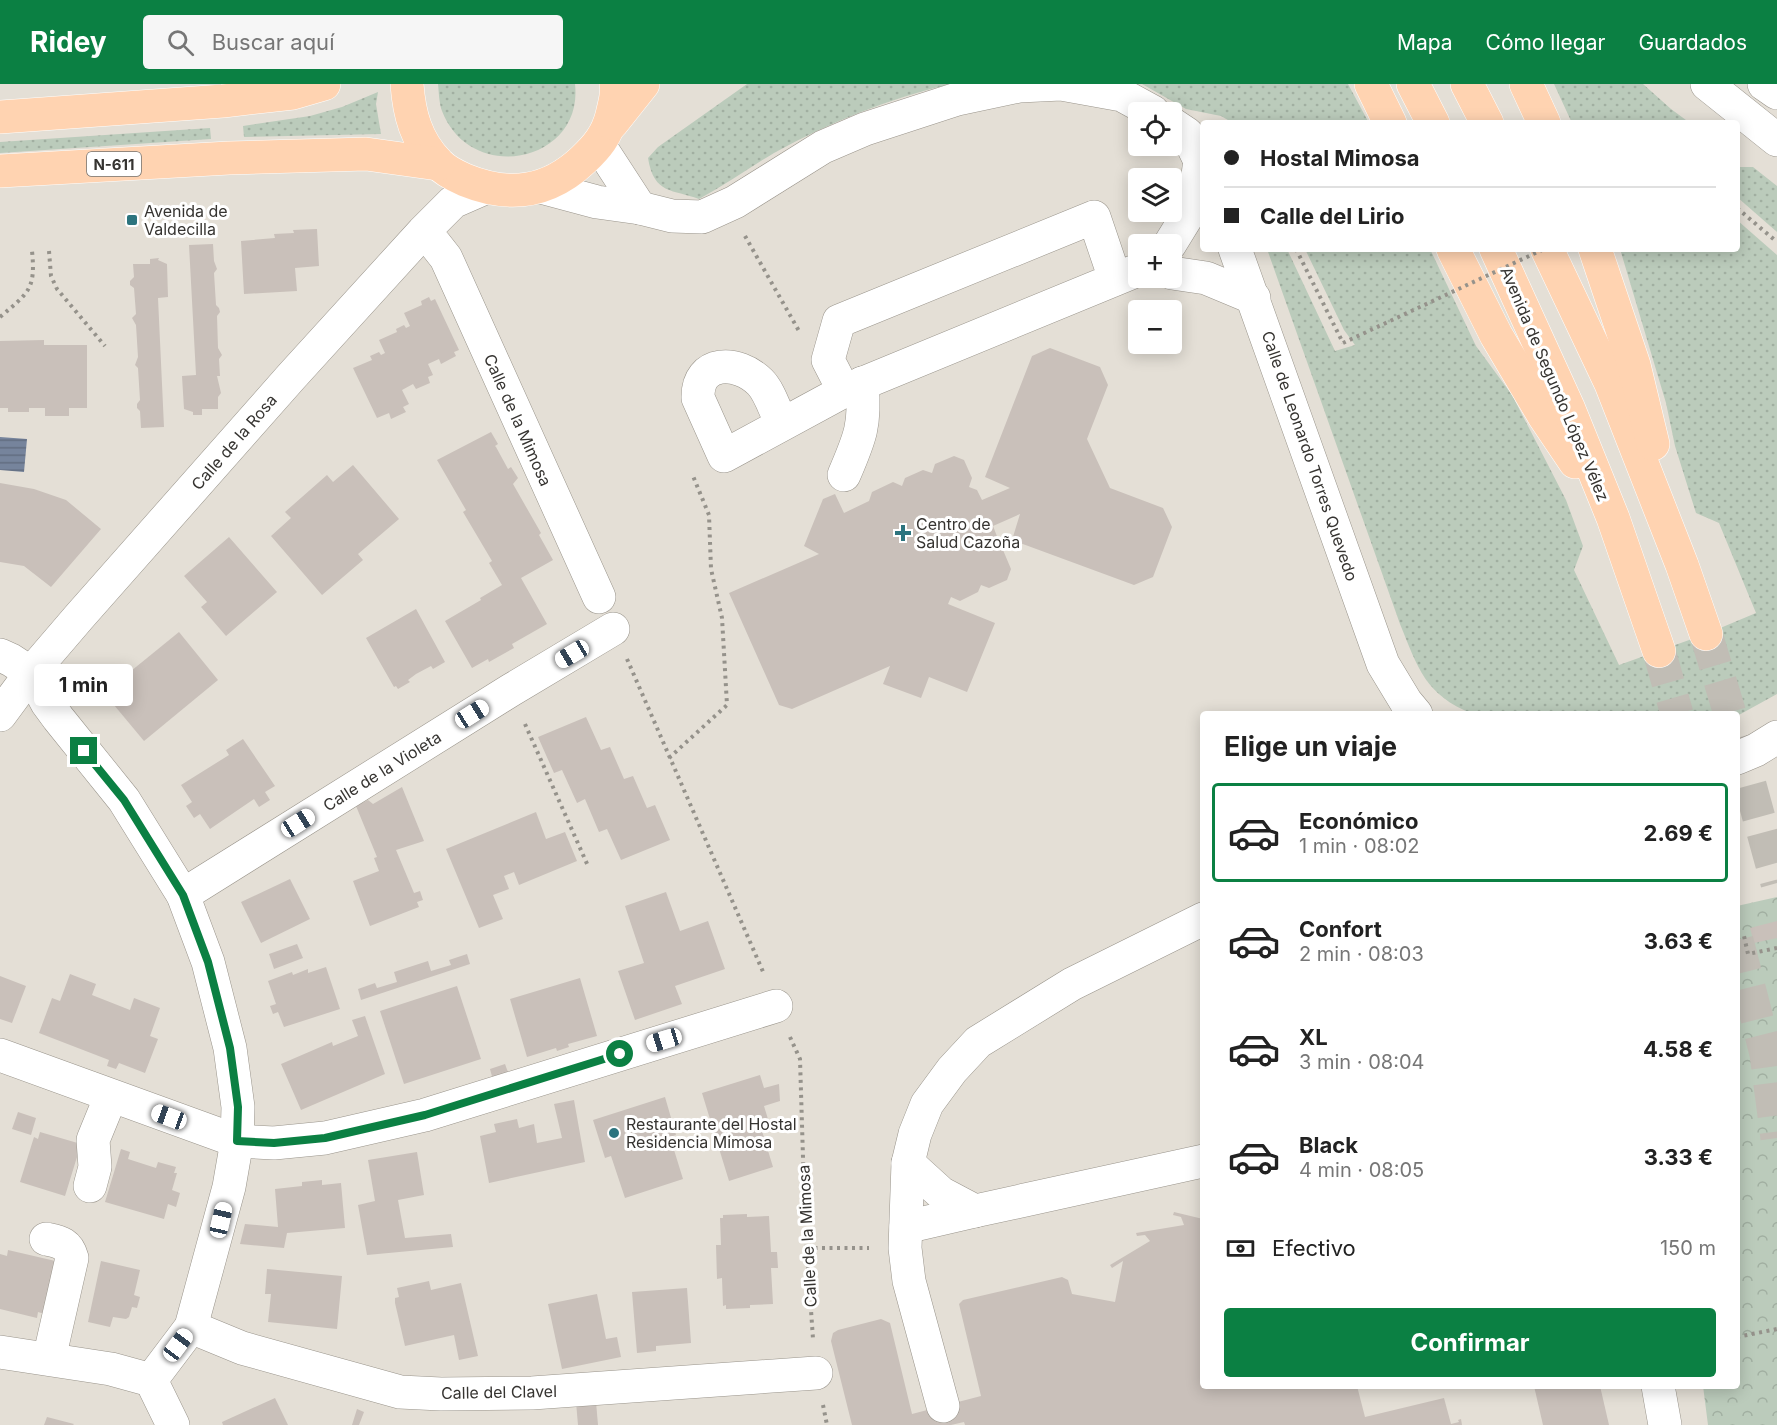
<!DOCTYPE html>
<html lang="es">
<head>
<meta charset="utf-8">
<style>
  :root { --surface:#fff; --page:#f6f6f6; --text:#222; --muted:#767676; --line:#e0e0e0; --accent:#0b8043 }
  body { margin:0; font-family:Inter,sans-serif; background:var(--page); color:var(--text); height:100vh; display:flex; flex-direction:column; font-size:22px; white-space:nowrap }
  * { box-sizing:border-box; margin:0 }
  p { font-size:20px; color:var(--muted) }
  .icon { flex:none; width:33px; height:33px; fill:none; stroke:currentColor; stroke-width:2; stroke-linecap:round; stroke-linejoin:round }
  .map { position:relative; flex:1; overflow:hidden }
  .drawer { position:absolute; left:1200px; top:627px; width:540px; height:678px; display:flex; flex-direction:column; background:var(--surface); border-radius:6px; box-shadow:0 3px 15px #0003 }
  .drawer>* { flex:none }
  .top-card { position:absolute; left:1200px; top:36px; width:540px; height:132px; border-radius:6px; box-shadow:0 3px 15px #0003; display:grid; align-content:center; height:132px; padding:0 24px; background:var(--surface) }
  .tools { position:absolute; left:1128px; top:18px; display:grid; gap:12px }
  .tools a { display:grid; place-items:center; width:54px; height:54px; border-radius:6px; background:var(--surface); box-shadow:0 3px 15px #0003; font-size:30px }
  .end { position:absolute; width:27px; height:27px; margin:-14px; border:8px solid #0b8043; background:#fff; box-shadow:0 0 0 3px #fff }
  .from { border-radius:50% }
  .bubble { position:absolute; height:42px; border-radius:6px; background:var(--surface); box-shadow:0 3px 15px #0003; font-size:20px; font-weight:700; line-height:42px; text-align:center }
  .car { position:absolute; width:18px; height:36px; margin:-18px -9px; border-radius:8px; box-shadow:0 0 4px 2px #0007; background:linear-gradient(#fff 24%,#345 0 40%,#fff 0 76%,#345 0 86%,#fff 0) }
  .top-card b { display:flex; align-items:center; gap:21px; height:57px; font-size:22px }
  .top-card b+b { border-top:2px solid var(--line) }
  .top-card i { width:15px; height:15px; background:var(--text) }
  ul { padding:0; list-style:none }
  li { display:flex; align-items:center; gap:18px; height:99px; margin:0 12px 9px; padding:0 12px; border:3px solid transparent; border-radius:6px }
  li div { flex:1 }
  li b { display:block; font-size:22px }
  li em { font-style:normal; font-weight:700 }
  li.selected { border-color:var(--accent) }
  li>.icon { width:54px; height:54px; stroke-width:1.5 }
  h2 { padding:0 24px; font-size:27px; line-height:72px }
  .pay { display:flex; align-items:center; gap:15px; height:66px; padding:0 24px; font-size:22px }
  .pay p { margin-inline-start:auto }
  .button { display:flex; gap:12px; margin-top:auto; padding:12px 24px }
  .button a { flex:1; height:69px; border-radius:6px; background:var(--accent); color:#fff; font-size:24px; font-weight:700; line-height:69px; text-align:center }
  header { display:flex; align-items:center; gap:36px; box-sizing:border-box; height:84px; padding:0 30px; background:var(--accent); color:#fff }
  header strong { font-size:28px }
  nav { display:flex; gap:33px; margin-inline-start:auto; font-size:21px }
  .search { width:420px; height:54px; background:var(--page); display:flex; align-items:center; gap:15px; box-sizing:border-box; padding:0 21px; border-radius:6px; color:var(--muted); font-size:22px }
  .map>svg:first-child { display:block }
  .grass { fill:url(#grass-dots) }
  .park { fill:url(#park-crowns) }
  .water { fill:url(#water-rules) }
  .building { fill:#c9c0ba }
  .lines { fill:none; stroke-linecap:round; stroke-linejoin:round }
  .major-tunnel { stroke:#c1bdb5; stroke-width:33; stroke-dasharray:33 16; stroke-linecap:butt }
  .minor-casing { stroke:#99948b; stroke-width:34 }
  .major-casing { stroke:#fff; stroke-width:34 }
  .path { stroke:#95928b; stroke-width:4; stroke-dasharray:3 4.5; stroke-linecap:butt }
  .minor { stroke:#fff; stroke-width:33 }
  .major { stroke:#ffd3b1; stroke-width:33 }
  .path-bridge { stroke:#95928b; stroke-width:4; stroke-dasharray:3 4.5; stroke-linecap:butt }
  .route { stroke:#0b8043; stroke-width:8 }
  .poi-dot { fill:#2c747e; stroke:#fff; stroke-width:2 }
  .labels { text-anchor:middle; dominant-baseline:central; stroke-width:6; stroke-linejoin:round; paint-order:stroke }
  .shield { fill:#fff; stroke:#72716f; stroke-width:1.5 }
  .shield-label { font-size:15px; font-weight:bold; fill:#363431 }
  .poi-label { font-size:16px; fill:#363431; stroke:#fff; text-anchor:start }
  .street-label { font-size:16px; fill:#363431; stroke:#fff }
</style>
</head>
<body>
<header>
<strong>Ridey</strong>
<div class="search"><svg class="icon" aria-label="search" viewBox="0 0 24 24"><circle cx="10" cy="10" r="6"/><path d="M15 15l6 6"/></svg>Buscar aquí</div>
<nav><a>Mapa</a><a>Cómo llegar</a><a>Guardados</a></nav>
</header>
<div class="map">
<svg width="1777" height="1341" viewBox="0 0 1777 1341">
  <defs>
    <pattern id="grass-dots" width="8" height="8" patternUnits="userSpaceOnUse" patternTransform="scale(1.5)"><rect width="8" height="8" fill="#bbcbbb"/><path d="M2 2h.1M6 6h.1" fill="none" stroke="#a1afa1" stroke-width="1.8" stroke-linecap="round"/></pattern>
    <pattern id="park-crowns" width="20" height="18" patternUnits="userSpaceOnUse" patternTransform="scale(1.5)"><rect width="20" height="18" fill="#bbcbbb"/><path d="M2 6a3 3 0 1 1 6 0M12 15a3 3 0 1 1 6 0" fill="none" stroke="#a1afa1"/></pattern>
    <pattern id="water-rules" width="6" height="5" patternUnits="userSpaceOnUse" patternTransform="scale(1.5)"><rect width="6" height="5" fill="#76849c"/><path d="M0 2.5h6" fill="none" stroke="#626d80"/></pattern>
  </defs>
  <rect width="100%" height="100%" fill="#e4dfd6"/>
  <!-- grass -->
  <g class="grass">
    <path d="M438,0H575C584,78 471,102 442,27C439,19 439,9 438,0Z"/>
    <path d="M747,0H950C888,15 830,38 774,69C749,84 725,101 699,115C673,105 654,111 648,74L658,63Z"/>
    <path d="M1142,0H1348L1369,39H1233L1221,32L1186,25Z"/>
    <path d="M1554,0H1643L1671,25L1690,39H1572Z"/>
    <path d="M378,8L376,20L381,50L244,53L243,42L310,32L342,23Z"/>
    <path d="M210,44L211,55L0,69V58Z"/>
    <path d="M1737,83H1753L1777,102V148L1737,113Z"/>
    <path d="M1737,136L1777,171V610L1737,632V630H1473C1425,611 1418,584 1400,540L1267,165H1287L1335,267L1355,261L1344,246L1305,165H1430L1476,262L1512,311L1566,416L1583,462L1574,486L1619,581L1706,550L1756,529L1719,439L1696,429L1675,362L1666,319L1620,165H1737Z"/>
  </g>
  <!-- park -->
  <path class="park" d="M1777,813V1341H1708L1703,1302H1737V822Z"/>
  <!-- water -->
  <path class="water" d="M0,353L27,355L24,388L0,386Z"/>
  <!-- building -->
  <g class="building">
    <path d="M317,145L319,182L295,184L297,207L244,210L241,157L275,154L274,150L294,149L293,146Z"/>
    <path d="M213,160L214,177L217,185L214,189L216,221L219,224L220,228L217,232L218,264L222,271L219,275L220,292H217L221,309L218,313V325H202V331H193V328L184,325L182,292L196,291L189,161Z"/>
    <path d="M159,174L158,176L167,180L168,213L158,214L164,343L141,344L140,327L137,324V320L140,316L138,284L135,281L138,273L136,241L132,234L136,230L134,204L130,201V197L134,193L133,180H150V175Z"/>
    <path d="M429,213L431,217L435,215L459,266L454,268L456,272L441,280L439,275L428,280L433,291L428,293L430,299L416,305L413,300L402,306L409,320L403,323L406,328L391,335L389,329L377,334L353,284L372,276L370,272L379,268L381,271L385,269L379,256L397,248L396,245L404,241L406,244L410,242L404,229L422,221L421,217Z"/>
    <path d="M44,256V261H87V324H69V332H45V324H29V328H8V324H0V257Z"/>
    <path d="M1050,264L1100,283L1108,301L1087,355L1110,404L1163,424L1172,443L1153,493L1134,501L1012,456L1020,430L993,442L998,455L995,463L1003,466L1011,485L1007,496L989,504L981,501L978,508L960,517L951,513L948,520L995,539L967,608L929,593L921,614L883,600L890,582L792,625L779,621L729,509L819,470L804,462L823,415L835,410L844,429L869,417L872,408L893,398L902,402L905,394L923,386L932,389L935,380L954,372L964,376L972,394L969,403L977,406L982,416L1010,404L985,393L1032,272Z"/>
    <path d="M491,348L498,360L495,362L496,363L508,385L511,383L518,394L513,400L541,449L539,451L553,476L521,494L547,540L512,560L514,564L489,578L488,575L472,584L445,537L481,516L480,514L502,501L489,479L492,477L463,428L466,426L437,376Z"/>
    <path d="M353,381L399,435L358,470L363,476L322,511L271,452L291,434L285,428L327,391L333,398Z"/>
    <path d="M0,399L34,405L66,416L101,445L51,503L24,482L0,478Z"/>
    <path d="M229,453L277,508L226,552L201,523L207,518L184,492Z"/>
    <path d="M416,525L445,578L433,585L431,582L416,590L408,596L410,598L398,605L396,602L394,603L366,554Z"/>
    <path d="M179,548L218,596L144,657L104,609Z"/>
    <path d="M586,633L601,666L610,663L624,695L633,692L647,724L655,721L670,756L621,776L607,745L599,748L585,715L577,719L562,686L554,689L538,653Z"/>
    <path d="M243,655L275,702L265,708L270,716L259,723L254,715L210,745L200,730L194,734L186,722L192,718L181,701L229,671L226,666Z"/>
    <path d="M402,703L424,757L396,766L414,809L420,807L423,816L417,818L419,823L370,842L353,797L379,787L374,774L377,773L356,722L368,716L373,720Z"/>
    <path d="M536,728L546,755L565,748L577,777L519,801L514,788L504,792L509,805L493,811L503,835L479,844L446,765Z"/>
    <path d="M290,795L310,835L261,859L241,818Z"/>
    <path d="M666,808L680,847L708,837L725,885L675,902L682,920L635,936L618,887L644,879L625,822Z"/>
    <path d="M1777,837V854L1754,859L1750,844Z"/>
    <path d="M297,860L303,874L274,885L269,870Z"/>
    <path d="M467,870L470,880L361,916L358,905L375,899L377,904L397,898L394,888L428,877L431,887L451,881L449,876Z"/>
    <path d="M326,883L340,925L284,943L278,928L273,930L270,922L276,920L268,897L292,888L293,891L308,885V889Z"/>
    <path d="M70,890L96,900L92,911L130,926L134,914L160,924L150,952L158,955L145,989L119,979L116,985L107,982L109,976L39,949L52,914L60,917Z"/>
    <path d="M0,892L26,902L12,939L0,935Z"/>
    <path d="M580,894L597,952L568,960L569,963L557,967L556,964L527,973L510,915Z"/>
    <path d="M457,902L481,975L404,1000L380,927Z"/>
    <path d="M365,932L385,990L301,1026L281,980L332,958L333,962L358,952L352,936Z"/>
    <path d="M505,980L509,991L493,996L490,985Z"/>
    <path d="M760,991L764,1004L779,1000L780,1017L764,1022L771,1045L762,1047L773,1083L729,1097L702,1009Z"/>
    <path d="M665,1013L676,1051L670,1053L683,1095L625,1114L611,1072L605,1074L593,1036Z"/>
    <path d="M574,1016L585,1078L489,1099L480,1052L496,1048L494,1040L517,1035L519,1044L534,1040L537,1059L562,1054L554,1020Z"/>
    <path d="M18,1028L36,1034L31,1051L12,1045Z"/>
    <path d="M40,1048L81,1060L65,1112L20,1098L34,1053L38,1055Z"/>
    <path d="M121,1065L130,1068L128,1075L156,1084L158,1078L176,1083L174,1089H177L172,1106L180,1109L176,1123L168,1120L164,1135L105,1118Z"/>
    <path d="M417,1068L424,1111L398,1116L405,1154L451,1150L453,1163L367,1171L358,1121L375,1117L368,1076Z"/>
    <path d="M322,1096V1101L341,1099L345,1144L287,1149L284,1164L240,1160L245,1140L278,1143L275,1105L302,1102V1098Z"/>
    <path d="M1174,1128L1203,1135V1302H1357L1365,1333L1444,1314L1451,1340L1459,1338L1458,1336L1461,1335L1462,1341H965L964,1338L951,1341H852L831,1257L833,1249L838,1246L881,1235L890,1239L912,1330L981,1312L959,1220L963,1216L1062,1193L1068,1196L1072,1210L1115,1218L1123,1177L1112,1184L1110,1181L1150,1157L1145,1151L1137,1152L1136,1149L1184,1141L1181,1133L1173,1131Z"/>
    <path d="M747,1130V1133L769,1132L771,1168H777L778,1184H771L773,1220L750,1221V1224L726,1225V1221L723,1222L722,1194L717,1195L716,1161H721L720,1134H723V1131Z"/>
    <path d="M8,1166L64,1179L51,1232L38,1228L37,1234L0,1225V1170L7,1172Z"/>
    <path d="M101,1177L140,1186L134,1211L140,1213L137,1224L132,1223L129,1233L126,1235L113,1233L110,1243L88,1238Z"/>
    <path d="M267,1185L342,1192L337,1245L268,1238L271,1210H265Z"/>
    <path d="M429,1197L431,1206L461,1199L478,1272L459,1276L454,1251L405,1262L395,1219V1214L399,1213L397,1204Z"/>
    <path d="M687,1204L691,1259L656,1262V1267L637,1269L632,1208Z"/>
    <path d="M597,1210L606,1255L617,1253L621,1273L562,1285L548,1220Z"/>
    <path d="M1534,1302H1600L1609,1341H1543Z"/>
    <path d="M275,1314L288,1341H223L222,1338Z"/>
    <path d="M576,1318H596L598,1341H578Z"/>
    <path d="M357,1325L364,1328L359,1341H352Z"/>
    <path d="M47,1333L74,1340L73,1341H44Z"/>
  </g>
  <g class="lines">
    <!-- major-tunnel -->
    <g class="major-tunnel">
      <path d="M1706,550L1730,630"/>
      <path d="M1659,567L1677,630"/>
      <path d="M1737,654L1777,799"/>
      <path d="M1737,856L1766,970L1777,1054"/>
    </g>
    <defs>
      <g id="minor">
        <path d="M1707,0L1777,56"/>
        <path d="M1764,0L1777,9"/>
        <path d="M1172,40L1187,50L1203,83"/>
        <path d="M599,61L640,124"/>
        <path d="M541,103L597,118L640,124L672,132L702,133L735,118L823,63L865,45L957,15L1019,2L1061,0L1122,11L1153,28"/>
        <path d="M435,160L446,174L599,513"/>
        <path d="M1170,160L1194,121L1200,76"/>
        <path d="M1235,165L1383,580L1406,618L1416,630"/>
        <path d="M1172,189L1206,194L1254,214"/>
        <path d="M1115,195L1094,133L839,237L828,276L844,307L1138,186"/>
        <path d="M782,340C775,327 770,308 760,298C738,276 697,275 698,314L724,372L844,307"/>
        <path d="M844,391C860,354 866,340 862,299"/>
        <path d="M0,571L11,576L31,589L47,619L58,634L124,716L183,811L208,878L230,964L238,1023L237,1057L229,1103L191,1243L151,1296"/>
        <path d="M0,631L31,589L79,533L291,293L423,148L453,118L485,104"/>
        <path d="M1737,674L1756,666L1777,653"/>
        <path d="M183,811L511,606L613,545"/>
        <path d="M0,971L237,1057L274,1059L325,1054L425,1031L776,922"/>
        <path d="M908,1079L941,1109L975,1127L1203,1077"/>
        <path d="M90,1102L95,1083L93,1056L111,1012"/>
        <path d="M906,1143L975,1127"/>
        <path d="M46,1155C60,1158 68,1159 72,1174L49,1275"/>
        <path d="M191,1243L242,1264L400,1308L441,1310L532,1309L816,1289"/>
        <path d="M0,1268L111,1285L151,1296L173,1341"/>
        <path d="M1658,1302L1665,1341"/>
        <path d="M943,1322L909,1197L905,1164L908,1079L915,1050L927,1020L952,986L978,958L1072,900L1203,835"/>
      </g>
      <g id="major">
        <path d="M407,0C409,29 416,57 438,79C445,87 456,92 465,96C509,114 548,109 583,76C597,63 607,51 612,31C614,21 618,11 616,0"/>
        <path d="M1371,0L1390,39"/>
        <path d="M1413,0L1433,39"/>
        <path d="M1467,0L1487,39"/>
        <path d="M1526,0L1544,39"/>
        <path d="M0,33L223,17L293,9L324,0"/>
        <path d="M612,39L643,0"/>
        <path d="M0,87L229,74L366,70L438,80"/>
        <path d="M1453,165L1496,251L1544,332L1575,378"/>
        <path d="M1496,165L1568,323L1613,434L1659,567"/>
        <path d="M1547,165L1611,300L1682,481L1706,550"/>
        <path d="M1595,165L1634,281L1653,360"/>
      </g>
    </defs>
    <!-- minor casing -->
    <use href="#minor" class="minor-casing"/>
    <!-- major casing -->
    <use href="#major" class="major-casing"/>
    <!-- path -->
    <g class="path">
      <path d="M1737,124L1777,158"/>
      <path d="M745,152L799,247"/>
      <path d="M1296,165L1343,259"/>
      <path d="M49,167L51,192L57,205L105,262"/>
      <path d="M0,233C28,209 36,206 32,167"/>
      <path d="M627,575L764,890"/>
      <path d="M525,640L588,782"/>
      <path d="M669,674L727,621L722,534L711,485L709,431L693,392"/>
      <path d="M1737,854L1744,852L1748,870L1777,864"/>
      <path d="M790,953L800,975L805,1139L813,1255"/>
      <path d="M807,1164H869"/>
      <path d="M1737,1253L1777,1245"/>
      <path d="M823,1321L827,1341"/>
    </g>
    <!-- minor -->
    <use href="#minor" class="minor"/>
    <!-- major -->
    <use href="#major" class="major"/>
    <!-- path-bridge -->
    <path class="path-bridge" d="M1343,259L1544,165"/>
  </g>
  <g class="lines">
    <!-- route -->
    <path class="route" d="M84,667L124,716L183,811L208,878L230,964L238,1023L237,1057L274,1059L325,1054L425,1031L620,970"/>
  </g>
  <!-- markers -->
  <g class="poi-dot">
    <rect x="126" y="130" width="12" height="12" rx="3"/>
    <path d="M900 440h6v6h6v6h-6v6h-6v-6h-6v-6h6z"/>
    <circle cx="614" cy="1049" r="6"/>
  </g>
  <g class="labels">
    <!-- shield labels -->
    <rect class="shield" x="87" y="68" width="54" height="24" rx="4.5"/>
    <g class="shield-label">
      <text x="114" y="80">N-611</text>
    </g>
    <!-- poi labels -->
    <g class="poi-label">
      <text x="144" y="127">Avenida de<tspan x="144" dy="18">Valdecilla</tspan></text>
      <text x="916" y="440">Centro de<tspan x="916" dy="18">Salud Cazoña</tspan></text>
      <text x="626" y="1040">Restaurante del Hostal<tspan x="626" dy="18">Residencia Mimosa</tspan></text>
    </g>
    <!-- street labels -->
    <g class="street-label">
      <text transform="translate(1555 300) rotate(67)">Avenida de Segundo López Vélez</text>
      <text transform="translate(518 336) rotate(66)">Calle de la Mimosa</text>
      <text transform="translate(234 358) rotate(-49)">Calle de la Rosa</text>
      <text transform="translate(1310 372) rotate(71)">Calle de Leonardo Torres Quevedo</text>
      <text transform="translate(382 687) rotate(-32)">Calle de la Violeta</text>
      <text transform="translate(807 1152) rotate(-93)">Calle de la Mimosa</text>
      <text transform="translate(499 1308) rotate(-1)">Calle del Clavel</text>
    </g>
  </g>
</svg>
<div class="tools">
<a><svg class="icon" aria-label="locate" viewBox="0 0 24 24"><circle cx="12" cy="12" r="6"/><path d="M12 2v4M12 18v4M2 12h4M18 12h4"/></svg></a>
<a><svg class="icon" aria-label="layers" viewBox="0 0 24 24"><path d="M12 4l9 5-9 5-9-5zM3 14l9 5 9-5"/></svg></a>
<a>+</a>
<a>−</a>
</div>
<i class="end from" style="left:620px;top:970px"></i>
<i class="end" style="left:84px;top:667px"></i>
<div class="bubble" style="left:34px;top:580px;width:99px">1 min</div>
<i class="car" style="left:572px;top:570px;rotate:239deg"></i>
<i class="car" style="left:472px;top:630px;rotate:58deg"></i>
<i class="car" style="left:298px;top:739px;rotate:58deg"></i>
<i class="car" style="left:664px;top:956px;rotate:253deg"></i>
<i class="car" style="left:169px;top:1033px;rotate:290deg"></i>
<i class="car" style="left:221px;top:1136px;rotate:13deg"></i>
<i class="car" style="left:178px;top:1261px;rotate:37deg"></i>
<div class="top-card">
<b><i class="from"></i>Hostal Mimosa</b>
<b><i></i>Calle del Lirio</b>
</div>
<section class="drawer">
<h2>Elige un viaje</h2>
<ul>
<li class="selected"><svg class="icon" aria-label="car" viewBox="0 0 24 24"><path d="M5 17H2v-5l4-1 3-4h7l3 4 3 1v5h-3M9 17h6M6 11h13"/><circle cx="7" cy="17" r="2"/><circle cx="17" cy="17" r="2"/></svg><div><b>Económico</b><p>1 min · 08:02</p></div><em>2.69 €</em></li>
<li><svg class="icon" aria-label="car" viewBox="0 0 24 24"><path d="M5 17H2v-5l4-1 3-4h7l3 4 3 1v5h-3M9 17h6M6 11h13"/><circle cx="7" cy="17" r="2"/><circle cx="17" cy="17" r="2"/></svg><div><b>Confort</b><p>2 min · 08:03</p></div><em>3.63 €</em></li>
<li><svg class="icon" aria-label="car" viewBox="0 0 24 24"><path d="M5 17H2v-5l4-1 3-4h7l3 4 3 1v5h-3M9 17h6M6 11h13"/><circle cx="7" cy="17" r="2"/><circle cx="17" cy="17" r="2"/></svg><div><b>XL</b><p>3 min · 08:04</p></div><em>4.58 €</em></li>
<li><svg class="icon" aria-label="car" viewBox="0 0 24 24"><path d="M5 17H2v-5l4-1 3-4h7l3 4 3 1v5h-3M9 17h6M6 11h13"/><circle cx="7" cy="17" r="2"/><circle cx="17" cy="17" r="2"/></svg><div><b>Black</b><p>4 min · 08:05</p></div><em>3.33 €</em></li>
</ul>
<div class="pay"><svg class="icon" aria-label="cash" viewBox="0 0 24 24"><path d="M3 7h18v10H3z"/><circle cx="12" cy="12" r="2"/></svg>Efectivo<p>150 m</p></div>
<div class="button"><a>Confirmar</a></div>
</section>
</div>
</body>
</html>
